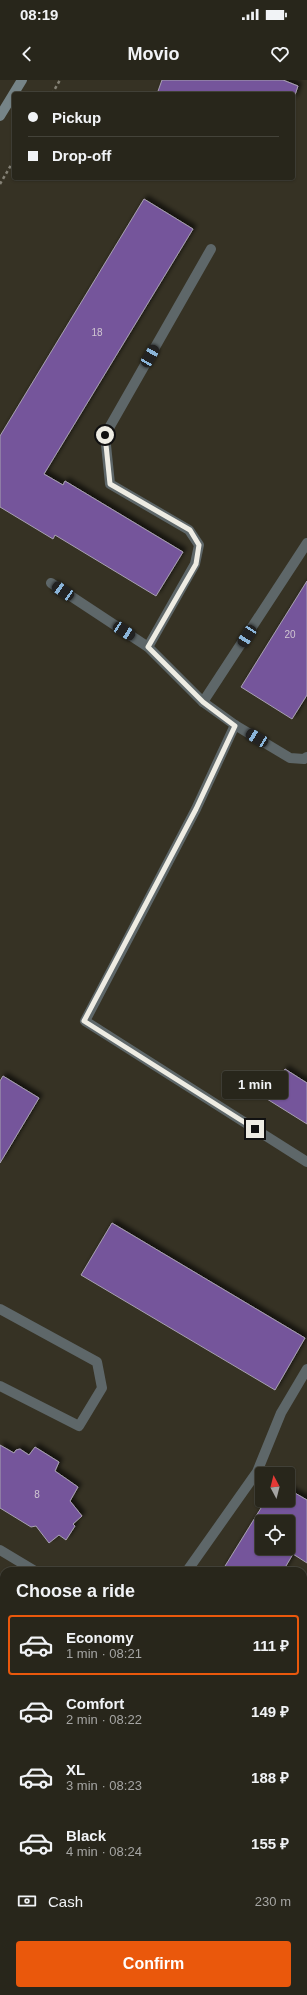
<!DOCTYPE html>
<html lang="en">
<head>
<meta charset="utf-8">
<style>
  :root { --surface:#28261b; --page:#343228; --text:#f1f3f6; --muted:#a5a5a3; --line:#44433a; --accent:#ea580c }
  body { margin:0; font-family:Arial,sans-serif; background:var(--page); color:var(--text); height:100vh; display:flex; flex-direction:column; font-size:15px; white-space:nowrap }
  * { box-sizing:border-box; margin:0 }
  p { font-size:13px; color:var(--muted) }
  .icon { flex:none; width:22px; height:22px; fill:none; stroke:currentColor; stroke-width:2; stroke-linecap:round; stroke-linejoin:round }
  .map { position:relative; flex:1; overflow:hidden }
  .sheet { position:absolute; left:0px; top:1487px; width:307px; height:428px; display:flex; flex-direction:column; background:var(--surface); border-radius:12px 12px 0 0; box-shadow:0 1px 3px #0004,0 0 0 1px var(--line) }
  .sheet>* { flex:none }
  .top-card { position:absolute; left:12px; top:12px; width:283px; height:88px; border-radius:4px; box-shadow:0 1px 3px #0004,0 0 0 1px var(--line); display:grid; align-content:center; height:88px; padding:0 16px; background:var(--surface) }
  .needle { width:26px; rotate:353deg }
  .tools { position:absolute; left:255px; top:1387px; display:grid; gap:8px }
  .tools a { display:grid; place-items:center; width:40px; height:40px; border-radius:4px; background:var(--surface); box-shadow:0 1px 3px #0004,0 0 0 1px var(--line); font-size:20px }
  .end { position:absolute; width:18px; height:18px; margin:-9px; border:5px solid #eeece3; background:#111; box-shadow:0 0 0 2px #111 }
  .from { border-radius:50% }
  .bubble { position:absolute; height:28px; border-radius:4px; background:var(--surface); box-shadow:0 1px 3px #0004,0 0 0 1px var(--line); font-size:13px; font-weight:600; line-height:28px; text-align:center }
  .car { position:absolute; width:12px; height:24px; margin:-12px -6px; border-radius:5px; box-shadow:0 0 3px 1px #0007; background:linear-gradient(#222 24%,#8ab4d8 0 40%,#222 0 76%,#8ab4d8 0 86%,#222 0) }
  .top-card b { display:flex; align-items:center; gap:14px; height:38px; font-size:15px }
  .top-card b+b { border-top:1px solid var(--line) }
  .top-card i { width:10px; height:10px; background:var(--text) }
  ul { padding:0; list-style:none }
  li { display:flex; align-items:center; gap:12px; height:60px; margin:0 8px 6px; padding:0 8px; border:2px solid transparent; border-radius:4px }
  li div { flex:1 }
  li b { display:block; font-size:15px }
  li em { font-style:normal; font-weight:600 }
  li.on { border-color:var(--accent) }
  li>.icon { width:36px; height:36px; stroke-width:1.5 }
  h2 { padding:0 16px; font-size:18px; line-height:48px }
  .pay { display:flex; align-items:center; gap:10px; height:44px; padding:0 16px; font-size:15px }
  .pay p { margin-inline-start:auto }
  .primary-button { display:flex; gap:8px; margin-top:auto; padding:8px 16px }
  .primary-button a { flex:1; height:46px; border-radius:4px; background:var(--accent); color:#fff; font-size:16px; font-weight:600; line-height:46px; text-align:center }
  .status { display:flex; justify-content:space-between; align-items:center; height:28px; padding:0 20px; background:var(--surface); direction:ltr }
  .status svg { height:11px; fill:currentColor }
  header { display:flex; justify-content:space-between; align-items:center; height:52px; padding:0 16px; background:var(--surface); font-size:18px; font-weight:600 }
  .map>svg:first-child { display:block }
  .building { fill:#74549b; stroke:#a8a1b2; fill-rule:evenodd; filter:url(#shadow) }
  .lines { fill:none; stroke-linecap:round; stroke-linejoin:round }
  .path { stroke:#858276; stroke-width:2.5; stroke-dasharray:3 3; stroke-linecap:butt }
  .lane { stroke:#5e6769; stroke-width:10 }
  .street { stroke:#5e6769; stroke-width:10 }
  .secondary { stroke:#768487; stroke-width:10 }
  .route { stroke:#eeece3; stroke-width:5 }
  .labels { text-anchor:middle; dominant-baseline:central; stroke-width:3.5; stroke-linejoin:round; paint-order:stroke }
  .number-label { font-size:10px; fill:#d0c6d1 }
</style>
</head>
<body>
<div class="status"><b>08:19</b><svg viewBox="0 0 49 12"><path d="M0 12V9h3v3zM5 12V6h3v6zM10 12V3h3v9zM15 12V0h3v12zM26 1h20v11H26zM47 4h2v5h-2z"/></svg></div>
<header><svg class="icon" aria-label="back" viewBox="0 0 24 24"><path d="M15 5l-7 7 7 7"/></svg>Movio<svg class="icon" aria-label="heart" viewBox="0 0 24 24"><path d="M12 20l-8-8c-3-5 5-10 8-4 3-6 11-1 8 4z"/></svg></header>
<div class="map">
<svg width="307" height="1915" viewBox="0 0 307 1915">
  <defs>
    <filter id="shadow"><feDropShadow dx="3.5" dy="-3.5" stdDeviation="2" flood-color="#0009"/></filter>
  </defs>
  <rect width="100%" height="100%" fill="#363224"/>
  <!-- building -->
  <g class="building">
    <path d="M162,0H283L298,6L293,21V14H157Z"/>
    <path d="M144,119L193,149L44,394L63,405L65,401L183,472L156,516L55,455L53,459L0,427V356Z"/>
    <path d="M307,501V615L292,639L241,607Z"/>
    <path d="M285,989L307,1003V1044L267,1019Z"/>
    <path d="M3,996L39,1018L0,1083V1001Z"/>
    <path d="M112,1143L305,1258L275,1310L81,1195Z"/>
    <path d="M0,1365L14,1373L16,1370L20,1369L29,1375L35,1367L59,1382L55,1391L78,1407L70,1421L82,1436L73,1444L75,1446L66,1460L59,1455L49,1463L36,1446L31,1447L0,1428Z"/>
    <path d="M288,1409L307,1420V1483L293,1474L283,1491H222L266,1420H288ZM262,1442H288V1468H262Z"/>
    <path d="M303,1629L307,1631V1696L303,1694Z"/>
    <path d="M87,1911H146L144,1915H85Z"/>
  </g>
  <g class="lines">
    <!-- path -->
    <g class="path">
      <path d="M52,14L60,0"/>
      <path d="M0,104L14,80"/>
    </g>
    <!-- lane -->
    <g class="lane">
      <path d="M51,503L148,567L203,622L235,645L290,678L304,679L307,677"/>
      <path d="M148,567L195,484L199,465L189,450L110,404L105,355L211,169"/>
      <path d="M203,622L307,463"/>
      <path d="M235,645L196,729L85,941L307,1082"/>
      <path d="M0,1229L97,1282L102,1308L79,1346L0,1306"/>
      <path d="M0,1470L35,1491"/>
      <path d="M187,1491L257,1392L281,1333L307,1289"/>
      <path d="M0,1667L4,1670"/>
      <path d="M303,1776L307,1770"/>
      <path d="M0,1858L4,1851"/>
      <path d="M303,1866L307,1869"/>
      <path d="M33,1915L36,1911"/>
    </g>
    <!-- street -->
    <g class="street">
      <path d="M0,1575L4,1577"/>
      <path d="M303,1755L307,1757"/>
    </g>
    <!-- secondary -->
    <path class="secondary" d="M0,36L22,0"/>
  </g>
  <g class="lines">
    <!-- route -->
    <path class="route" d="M105,355L110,404L190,450L199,465L196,484L148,567L203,622L235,646L196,729L84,941L255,1049"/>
  </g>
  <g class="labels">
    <!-- number labels -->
    <g class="number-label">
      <text x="97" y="252">18</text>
      <text x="290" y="554">20</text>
      <text x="37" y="1414">8</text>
    </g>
  </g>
</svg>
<div class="tools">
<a><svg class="needle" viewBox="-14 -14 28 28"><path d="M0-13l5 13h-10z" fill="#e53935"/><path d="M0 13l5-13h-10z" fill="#a5a5a3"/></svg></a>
<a><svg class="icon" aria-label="locate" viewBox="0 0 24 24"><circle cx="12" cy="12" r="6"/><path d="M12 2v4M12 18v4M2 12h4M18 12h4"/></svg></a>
</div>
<i class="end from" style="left:105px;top:355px"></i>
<i class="end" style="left:255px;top:1049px"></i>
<div class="bubble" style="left:222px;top:991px;width:66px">1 min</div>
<i class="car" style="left:150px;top:276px;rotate:30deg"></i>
<i class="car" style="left:63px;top:511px;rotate:304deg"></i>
<i class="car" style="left:124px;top:551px;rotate:123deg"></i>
<i class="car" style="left:247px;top:556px;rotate:213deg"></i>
<i class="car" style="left:257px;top:658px;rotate:301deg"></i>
<div class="top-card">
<b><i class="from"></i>Pickup</b>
<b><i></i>Drop-off</b>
</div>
<section class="sheet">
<h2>Choose a ride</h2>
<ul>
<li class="on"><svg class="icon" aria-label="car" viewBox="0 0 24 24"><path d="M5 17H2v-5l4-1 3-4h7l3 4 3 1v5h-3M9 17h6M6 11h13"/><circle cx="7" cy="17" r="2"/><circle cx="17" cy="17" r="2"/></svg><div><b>Economy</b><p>1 min · 08:21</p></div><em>111 ₽</em></li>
<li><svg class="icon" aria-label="car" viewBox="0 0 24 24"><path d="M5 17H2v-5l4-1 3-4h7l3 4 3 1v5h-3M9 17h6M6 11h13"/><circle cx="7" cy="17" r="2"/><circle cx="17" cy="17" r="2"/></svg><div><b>Comfort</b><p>2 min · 08:22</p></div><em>149 ₽</em></li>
<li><svg class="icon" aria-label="car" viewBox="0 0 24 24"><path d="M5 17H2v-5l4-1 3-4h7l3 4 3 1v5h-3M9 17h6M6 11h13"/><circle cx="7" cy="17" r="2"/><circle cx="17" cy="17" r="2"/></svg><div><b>XL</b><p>3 min · 08:23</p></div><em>188 ₽</em></li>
<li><svg class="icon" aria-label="car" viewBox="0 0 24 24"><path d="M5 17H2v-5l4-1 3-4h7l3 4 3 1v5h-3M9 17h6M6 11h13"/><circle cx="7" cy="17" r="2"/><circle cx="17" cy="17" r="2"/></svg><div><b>Black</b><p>4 min · 08:24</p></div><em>155 ₽</em></li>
</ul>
<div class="pay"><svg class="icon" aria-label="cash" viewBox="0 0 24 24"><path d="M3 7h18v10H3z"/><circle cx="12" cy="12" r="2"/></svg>Cash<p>230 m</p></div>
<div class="primary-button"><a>Confirm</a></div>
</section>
</div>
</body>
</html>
